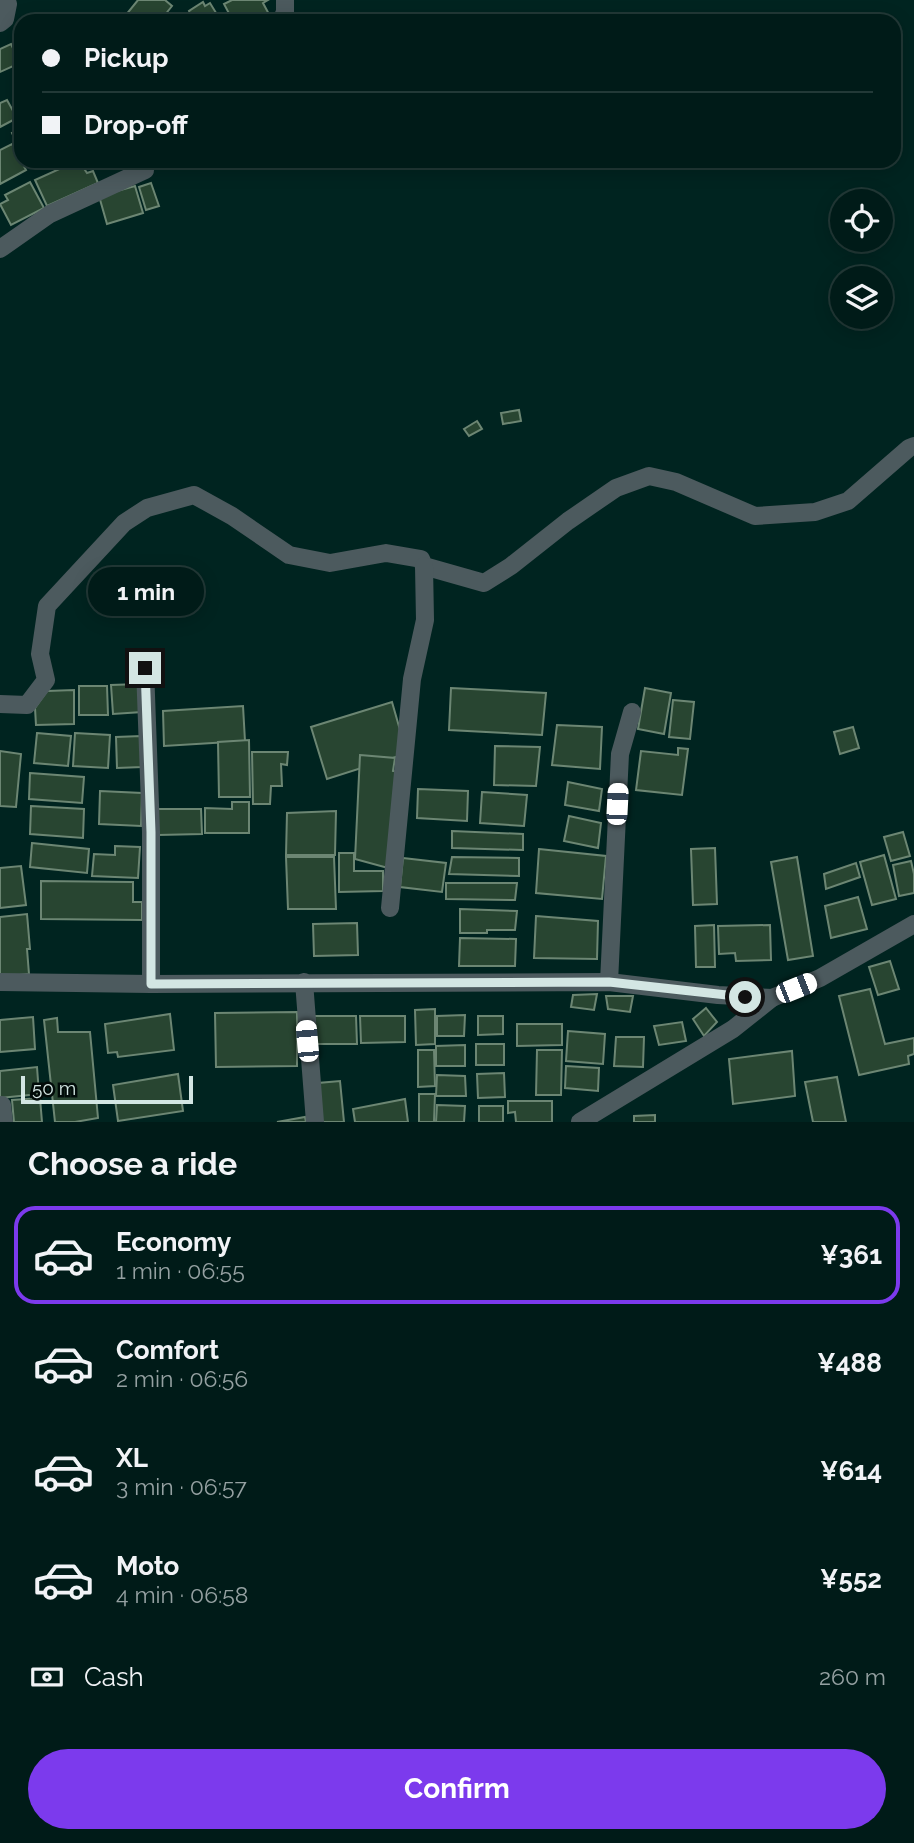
<!DOCTYPE html>
<html lang="en">
<head>
<meta charset="utf-8">
<style>
  :root { --surface:#001b18; --page:#0e2825; --text:#f1f3f6; --muted:#95a1a2; --line:#223937; --accent:#7c3aed }
  body { margin:0; font-family:Raleway,sans-serif; background:var(--page); color:var(--text); height:100vh; display:flex; flex-direction:column; font-size:26px; white-space:nowrap }
  * { box-sizing:border-box; margin:0 }
  p { font-size:23px; color:var(--muted) }
  .icon { flex:none; width:38px; height:38px; fill:none; stroke:currentColor; stroke-width:2; stroke-linecap:round; stroke-linejoin:round }
  .map { position:relative; height:1122px; overflow:hidden }
  .sheet { display:flex; flex-direction:column; background:var(--surface); flex:1 }
  .sheet>* { flex:none }
  .banner { position:absolute; left:14px; top:14px; width:887px; height:154px; border-radius:21px; box-shadow:0 4px 18px #0003,0 0 0 2px var(--line); display:grid; align-content:center; height:154px; padding:0 28px; background:var(--surface) }
  .tools { position:absolute; left:830px; top:189px; display:grid; gap:14px }
  .tools a { display:grid; place-items:center; width:63px; height:63px; border-radius:50%; background:var(--surface); box-shadow:0 4px 18px #0003,0 0 0 2px var(--line); font-size:35px }
  .scale { position:absolute; left:21px; bottom:18px; width:172px; box-sizing:border-box; padding-left:7px; border:4px solid #d3e6e3; border-top:0; font-size:19px; line-height:24px; white-space:nowrap; color:#d3e6e3; -webkit-text-stroke:5px #010b09; paint-order:stroke }
  .end { position:absolute; width:32px; height:32px; margin:-16px; border:9px solid #d3e6e3; background:#111; box-shadow:0 0 0 4px #111 }
  .from { border-radius:50% }
  .bubble { position:absolute; height:49px; border-radius:24px; background:var(--surface); box-shadow:0 4px 18px #0003,0 0 0 2px var(--line); font-size:23px; font-weight:700; line-height:49px; text-align:center }
  .car { position:absolute; width:21px; height:42px; margin:-21px -10px; border-radius:9px; box-shadow:0 0 5px 2px #0007; background:linear-gradient(#fff 24%,#345 0 40%,#fff 0 76%,#345 0 86%,#fff 0) }
  .banner b { display:flex; align-items:center; gap:24px; height:66px; font-size:26px }
  .banner b+b { border-top:2px solid var(--line) }
  .banner i { width:18px; height:18px; background:var(--text) }
  ul { padding:0; list-style:none }
  li { display:flex; align-items:center; gap:21px; height:98px; margin:0 14px 10px; padding:0 14px; border:4px solid transparent; border-radius:21px }
  li div { flex:1 }
  li b { display:block; font-size:26px }
  li em { font-style:normal; font-weight:700 }
  li.active { border-color:var(--accent) }
  li>.icon { width:63px; height:63px; stroke-width:1.5 }
  h2 { padding:0 28px; font-size:32px; line-height:84px }
  .pay { display:flex; align-items:center; gap:18px; height:77px; padding:0 28px; font-size:26px }
  .pay p { margin-inline-start:auto }
  .primary-button { display:flex; gap:14px; margin-top:auto; padding:14px 28px }
  .primary-button a { flex:1; height:80px; border-radius:42px; background:var(--accent); color:#fff; font-size:28px; font-weight:700; line-height:80px; text-align:center }
  .map>svg:first-child { display:block }
  .building { fill:#284531; stroke:#6c8673; stroke-width:2 }
  .lines { fill:none; stroke-linecap:round; stroke-linejoin:round }
  .minor { stroke:#4c5a5e; stroke-width:18 }
  .route { stroke:#d3e6e3; stroke-width:9 }
</style>
</head>
<body>
<div class="map">
<svg width="914" height="1122" viewBox="0 0 914 1122">
  <rect width="100%" height="100%" fill="#002420"/>
  <!-- building -->
  <g class="building">
    <path d="M138,0H165L172,6L160,21H132L125,16Z"/>
    <path d="M232,0H268L263,3L270,16L261,21H233L224,4Z"/>
    <path d="M203,2L205,6L210,3L221,21H189L187,18L191,16L189,11Z"/>
    <path d="M11,44L20,63L0,72V49Z"/>
    <path d="M7,100L17,118L0,127V103Z"/>
    <path d="M21,128V152L12,133Z"/>
    <path d="M12,144L26,170L0,184V150Z"/>
    <path d="M77,161H85L88,168L85,170L87,173L93,171L98,183L47,206L35,180Z"/>
    <path d="M30,182L44,208L11,225L0,204L8,200L5,195Z"/>
    <path d="M151,183L159,206L146,210L139,187Z"/>
    <path d="M135,186L143,213L107,224L99,196Z"/>
    <path d="M519,410L521,421L503,424L501,413Z"/>
    <path d="M477,421L482,429L469,436L464,429Z"/>
    <rect x="161" y="592" width="15" height="23"/>
    <path d="M140,684L142,712L113,714L111,685Z"/>
    <path d="M79,686H107L108,715H79Z"/>
    <path d="M451,688L546,693L542,735L449,730Z"/>
    <path d="M645,688L671,693L664,734L638,729Z"/>
    <path d="M74,690V724L36,725L35,708L47,691Z"/>
    <path d="M673,700L694,702L690,739L669,737Z"/>
    <path d="M392,702L400,730L402,755L327,779L311,727Z"/>
    <path d="M243,706L245,741L164,746L163,711Z"/>
    <path d="M557,725L602,727L600,769L552,765Z"/>
    <path d="M853,727L859,748L840,754L834,732Z"/>
    <path d="M37,733L71,736L68,766L34,763Z"/>
    <path d="M75,733L110,735L108,768L73,766Z"/>
    <path d="M141,736L142,767L117,768L116,737Z"/>
    <path d="M249,740L250,797H219L218,742Z"/>
    <path d="M495,746L540,747L536,786L494,785Z"/>
    <path d="M678,748L688,749L682,795L636,790L641,751L678,755Z"/>
    <path d="M0,751L21,754L16,807L0,806Z"/>
    <path d="M252,752H288L287,765L281,764L282,786H271L270,804H253Z"/>
    <path d="M360,755L395,758L393,771L399,772L388,868L355,859Z"/>
    <path d="M30,773L84,777L82,803L29,799Z"/>
    <path d="M568,782L602,789L599,811L565,805Z"/>
    <path d="M418,789L468,791L467,821L417,818Z"/>
    <path d="M100,791L142,793L141,826L99,824Z"/>
    <path d="M482,792L527,795L524,826L480,823Z"/>
    <path d="M232,802H249V833H205V808L232,809Z"/>
    <path d="M31,806L84,809L83,838L30,834Z"/>
    <path d="M158,809H201L202,834L158,835Z"/>
    <path d="M336,811L335,855H286L287,813Z"/>
    <path d="M569,816L601,823L598,848L564,841Z"/>
    <path d="M452,831L523,834V850L452,848Z"/>
    <path d="M903,832L910,856L891,861L884,837Z"/>
    <path d="M32,843L89,849L87,873L30,867Z"/>
    <path d="M115,846L140,847L138,878L92,876L94,854L115,855Z"/>
    <path d="M715,848L717,904L693,905L691,849Z"/>
    <path d="M539,849L606,856L602,899L536,893Z"/>
    <path d="M339,853H354V871H383V891L339,892Z"/>
    <path d="M884,855L896,899L872,905L860,862Z"/>
    <path d="M286,857H334L336,909H288Z"/>
    <path d="M452,857L519,858V876L449,874Z"/>
    <path d="M797,857L813,956L788,960L771,862Z"/>
    <path d="M403,858L446,863L442,892L400,887Z"/>
    <path d="M911,861L914,874V893L899,896L893,865Z"/>
    <path d="M856,863L860,877L826,889L824,874Z"/>
    <path d="M21,866L26,905L0,908V868Z"/>
    <path d="M41,881L133,882V902H142V920L41,919Z"/>
    <path d="M446,883H517L515,900L446,899Z"/>
    <path d="M858,897L867,929L831,938L825,906Z"/>
    <path d="M460,909L517,911L515,930H487V933H460Z"/>
    <path d="M27,914L30,949H27L29,974L0,977V917Z"/>
    <path d="M536,916L598,921L597,959L534,958Z"/>
    <path d="M357,923L358,955L314,956L313,924Z"/>
    <path d="M714,925L715,967H696L695,926Z"/>
    <path d="M770,925L771,960L736,961L735,953L719,954L718,926Z"/>
    <path d="M460,938L516,939L515,966H459Z"/>
    <path d="M890,961L899,989L878,995L869,967Z"/>
    <path d="M870,989L885,1044L914,1038V1054L908,1056L909,1064L859,1075L839,996Z"/>
    <path d="M597,994L594,1010L571,1007L573,995Z"/>
    <path d="M606,996H633L630,1012L608,1009Z"/>
    <path d="M706,1008L717,1022L704,1036L693,1019Z"/>
    <path d="M435,1009V1044L416,1045L415,1010Z"/>
    <path d="M297,1012V1066L216,1067L215,1013Z"/>
    <path d="M170,1014L174,1050L118,1057L117,1052L108,1053L105,1024Z"/>
    <path d="M465,1015L464,1036H437V1016Z"/>
    <path d="M314,1016H356L357,1044H314Z"/>
    <path d="M360,1016H405V1042L361,1043Z"/>
    <path d="M478,1016H503V1034L478,1035Z"/>
    <path d="M33,1017L35,1049L0,1052V1020Z"/>
    <path d="M57,1018L58,1032H90L98,1118L75,1122H55L44,1020Z"/>
    <path d="M682,1022L686,1041L659,1045L654,1026Z"/>
    <path d="M517,1024H562V1045L517,1046Z"/>
    <path d="M568,1031L605,1034L603,1064L566,1061Z"/>
    <path d="M616,1037H644L643,1067L614,1066Z"/>
    <rect x="476" y="1044" width="28" height="21"/>
    <path d="M465,1045V1066H436V1046Z"/>
    <path d="M418,1050H434L435,1086L418,1087Z"/>
    <path d="M537,1050H562L561,1095H536Z"/>
    <path d="M792,1051L795,1096L733,1104L729,1059Z"/>
    <path d="M566,1066L599,1068L598,1091L565,1088Z"/>
    <path d="M37,1067L39,1094L0,1098V1071Z"/>
    <path d="M504,1073L505,1097L478,1098L477,1074Z"/>
    <path d="M178,1074L183,1111L118,1121L113,1085Z"/>
    <path d="M437,1075L465,1076L466,1096H436Z"/>
    <path d="M837,1077L846,1122H813L805,1082Z"/>
    <path d="M340,1081L344,1122H322L318,1083Z"/>
    <path d="M419,1094H435L434,1122H419Z"/>
    <path d="M40,1098L42,1122H14L12,1100Z"/>
    <path d="M405,1099L408,1122H355L353,1109Z"/>
    <path d="M508,1101H552V1122H516L515,1112L508,1113Z"/>
    <path d="M437,1105L465,1106L464,1122H436Z"/>
    <rect x="479" y="1106" width="24" height="16"/>
    <path d="M655,1115V1122H634V1116Z"/>
    <path d="M305,1117L306,1122H277Z"/>
  </g>
  <g class="lines">
    <!-- minor -->
    <g class="minor">
      <path d="M0,5L8,4L5,19L0,23"/>
      <path d="M281,21L285,12V0"/>
      <path d="M0,249L50,214L145,170V161"/>
      <path d="M145,668L151,832V984"/>
      <path d="M0,704L27,705L46,680L40,654L47,606L124,523L147,508L194,495L232,516L289,555L330,563L386,553L421,559L424,566L484,583L511,566L568,521L616,488L649,476L676,482L755,516L815,512L848,501L909,448L914,446"/>
      <path d="M390,908L412,679L425,620L424,566"/>
      <path d="M0,982L151,984L609,982L718,995L772,998L820,978L914,924"/>
      <path d="M304,982L315,1122"/>
      <path d="M609,982L620,754L632,712"/>
      <path d="M2,1105L4,1122"/>
      <path d="M580,1122L733,1029L772,998"/>
    </g>
  </g>
  <g class="lines">
    <!-- route -->
    <path class="route" d="M145,668L151,832V984L609,982L745,997"/>
  </g>
</svg>
<div class="tools">
<a><svg class="icon" aria-label="locate" viewBox="0 0 24 24"><circle cx="12" cy="12" r="6"/><path d="M12 2v4M12 18v4M2 12h4M18 12h4"/></svg></a>
<a><svg class="icon" aria-label="layers" viewBox="0 0 24 24"><path d="M12 4l9 5-9 5-9-5zM3 14l9 5 9-5"/></svg></a>
</div>
<div class="scale">50 m</div>
<i class="end from" style="left:745px;top:997px"></i>
<i class="end" style="left:145px;top:668px"></i>
<div class="bubble" style="left:88px;top:567px;width:116px">1 min</div>
<i class="car" style="left:617px;top:804px;rotate:3deg"></i>
<i class="car" style="left:796px;top:988px;rotate:68deg"></i>
<i class="car" style="left:307px;top:1041px;rotate:355deg"></i>
<div class="banner">
<b><i class="from"></i>Pickup</b>
<b><i></i>Drop-off</b>
</div>
</div>
<section class="sheet">
<h2>Choose a ride</h2>
<ul>
<li class="active"><svg class="icon" aria-label="car" viewBox="0 0 24 24"><path d="M5 17H2v-5l4-1 3-4h7l3 4 3 1v5h-3M9 17h6M6 11h13"/><circle cx="7" cy="17" r="2"/><circle cx="17" cy="17" r="2"/></svg><div><b>Economy</b><p>1 min · 06:55</p></div><em>¥361</em></li>
<li><svg class="icon" aria-label="car" viewBox="0 0 24 24"><path d="M5 17H2v-5l4-1 3-4h7l3 4 3 1v5h-3M9 17h6M6 11h13"/><circle cx="7" cy="17" r="2"/><circle cx="17" cy="17" r="2"/></svg><div><b>Comfort</b><p>2 min · 06:56</p></div><em>¥488</em></li>
<li><svg class="icon" aria-label="car" viewBox="0 0 24 24"><path d="M5 17H2v-5l4-1 3-4h7l3 4 3 1v5h-3M9 17h6M6 11h13"/><circle cx="7" cy="17" r="2"/><circle cx="17" cy="17" r="2"/></svg><div><b>XL</b><p>3 min · 06:57</p></div><em>¥614</em></li>
<li><svg class="icon" aria-label="car" viewBox="0 0 24 24"><path d="M5 17H2v-5l4-1 3-4h7l3 4 3 1v5h-3M9 17h6M6 11h13"/><circle cx="7" cy="17" r="2"/><circle cx="17" cy="17" r="2"/></svg><div><b>Moto</b><p>4 min · 06:58</p></div><em>¥552</em></li>
</ul>
<div class="pay"><svg class="icon" aria-label="cash" viewBox="0 0 24 24"><path d="M3 7h18v10H3z"/><circle cx="12" cy="12" r="2"/></svg>Cash<p>260 m</p></div>
<div class="primary-button"><a>Confirm</a></div>
</section>
</body>
</html>
